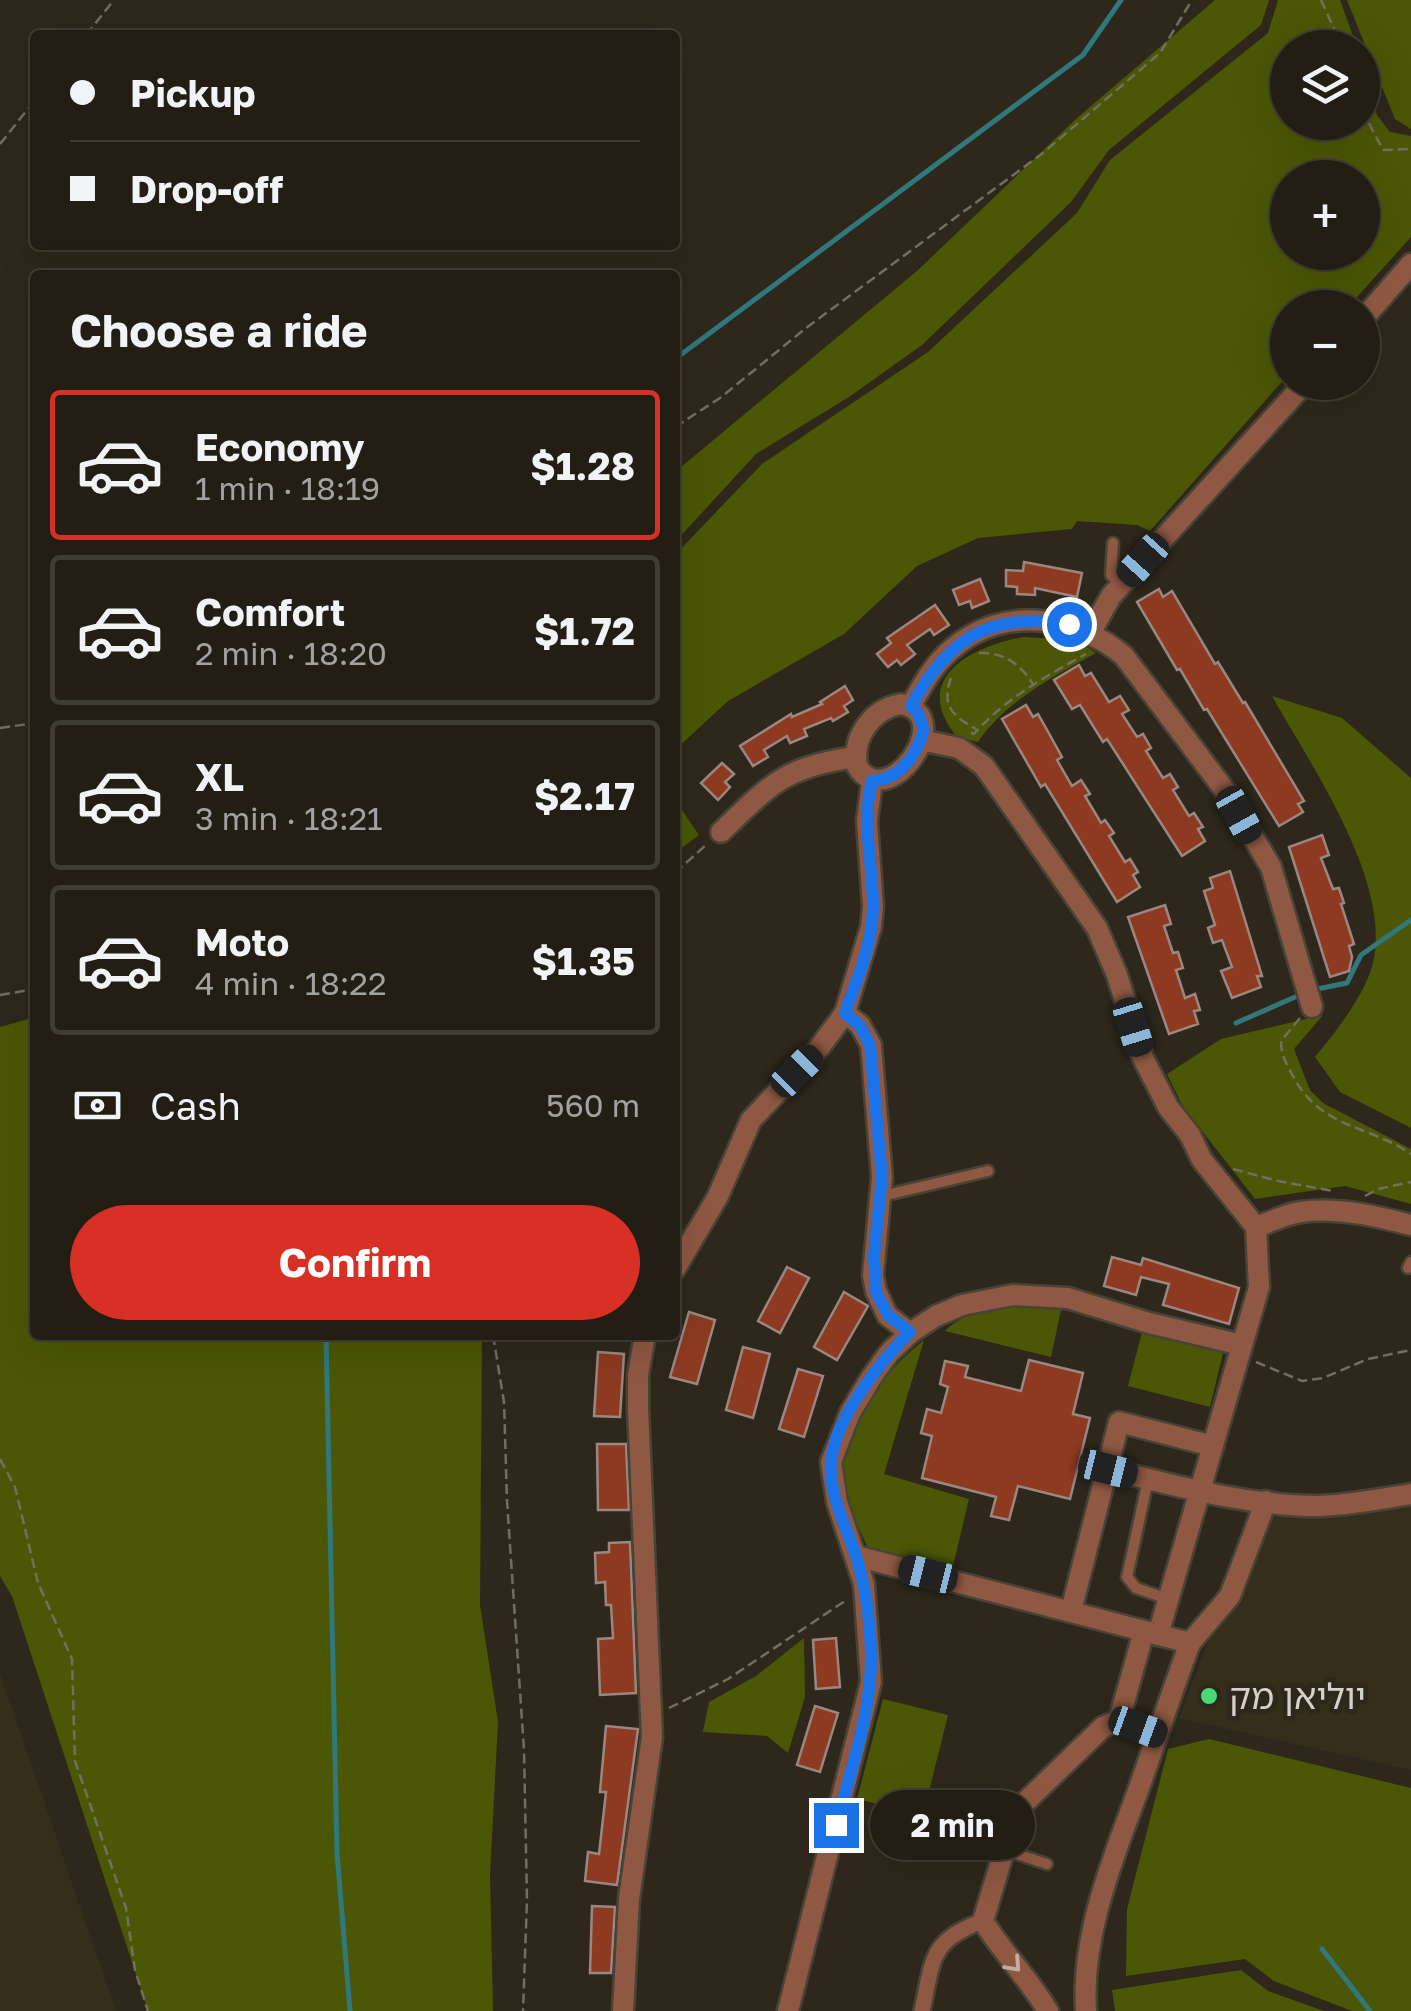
<!DOCTYPE html>
<html lang="en">
<head>
<meta charset="utf-8">
<style>
  :root { --surface:#221e14; --page:#2e2b22; --text:#f1f3f6; --muted:#a2a2a0; --line:#3f3c34; --accent:#d93025 }
  body { margin:0; font-family:"Golos Text","Noto Sans Hebrew",sans-serif; background:var(--page); color:var(--text); height:100vh; display:flex; flex-direction:column; font-size:38px; white-space:nowrap }
  * { box-sizing:border-box; margin:0 }
  p { font-size:32px; color:var(--muted) }
  .icon { flex:none; width:55px; height:55px; fill:none; stroke:currentColor; stroke-width:2; stroke-linecap:round; stroke-linejoin:round }
  .map { position:relative; flex:1; overflow:hidden }
  .details { position:absolute; left:30px; top:270px; width:650px; height:1070px; display:flex; flex-direction:column; background:var(--surface); border-radius:10px; box-shadow:0 10px 40px #0002,0 0 0 2px var(--line) }
  .details>* { flex:none }
  .hud { position:absolute; left:30px; top:30px; width:650px; height:220px; border-radius:10px; box-shadow:0 10px 40px #0002,0 0 0 2px var(--line); display:grid; align-content:center; height:220px; padding:0 40px; background:var(--surface) }
  .tools { position:absolute; left:1270px; top:30px; display:grid; gap:20px }
  .tools a { display:grid; place-items:center; width:110px; height:110px; border-radius:50%; background:var(--surface); box-shadow:0 10px 40px #0002,0 0 0 2px var(--line); font-size:50px }
  .end { position:absolute; width:45px; height:45px; margin:-22px; border:12px solid #1a73e8; background:#fff; box-shadow:0 0 0 5px #fff }
  .from { border-radius:50% }
  .bubble { position:absolute; height:70px; border-radius:35px; background:var(--surface); box-shadow:0 10px 40px #0002,0 0 0 2px var(--line); font-size:32px; font-weight:700; line-height:70px; text-align:center }
  .car { position:absolute; width:30px; height:60px; margin:-30px -15px; border-radius:12px; box-shadow:0 0 8px 2px #0007; background:linear-gradient(#222 24%,#8ab4d8 0 40%,#222 0 76%,#8ab4d8 0 86%,#222 0) }
  .hud b { display:flex; align-items:center; gap:35px; height:95px; font-size:38px }
  .hud b+b { border-top:2px solid var(--line) }
  .hud i { width:25px; height:25px; background:var(--text) }
  ul { padding:0; list-style:none }
  li { display:flex; align-items:center; gap:30px; height:150px; margin:0 20px 15px; padding:0 20px; border:5px solid var(--line); border-radius:10px }
  li div { flex:1 }
  li b { display:block; font-size:38px }
  li em { font-style:normal; font-weight:700 }
  li.current { border-color:var(--accent) }
  li>.icon { width:90px; height:90px; stroke-width:1.5 }
  h2 { padding:0 40px; font-size:45px; line-height:120px }
  .pay { display:flex; align-items:center; gap:25px; height:110px; padding:0 40px; font-size:38px }
  .pay p { margin-inline-start:auto }
  .primary-button { display:flex; gap:20px; margin-top:auto; padding:20px 40px }
  .primary-button a { flex:1; height:115px; border-radius:60px; background:var(--accent); color:#fff; font-size:40px; font-weight:700; line-height:115px; text-align:center }
  .map>svg:first-child { display:block }
  .built { fill:#352e1a }
  .green { fill:#4b5705; fill-rule:evenodd }
  .lines { fill:none; stroke-linecap:round; stroke-linejoin:round }
  .stream { stroke:#30787b; stroke-width:5 }
  .building { fill:#8d3a21; stroke:#9a8782; stroke-width:2.5 }
  .service-casing { stroke:#484337; stroke-width:15 }
  .pedestrian-casing { stroke:#484337; stroke-width:20 }
  .minor-casing { stroke:#484337; stroke-width:25 }
  .tertiary-casing { stroke:#484337; stroke-width:25 }
  .path { stroke:#736e63; stroke-width:2.5; stroke-dasharray:10 5; stroke-linecap:butt }
  .service { stroke:#8f5842; stroke-width:10 }
  .pedestrian { stroke:#8f5842; stroke-width:15 }
  .minor { stroke:#8f5842; stroke-width:20 }
  .tertiary { stroke:#8f5842; stroke-width:20 }
  .oneway { stroke:#c0ada0 }
  .route { stroke:#1a73e8; stroke-width:12 }
  .poi-dot { fill:#4bd677; stroke:#2d281b; stroke-width:4 }
  .labels { text-anchor:middle; dominant-baseline:central; stroke-width:10; stroke-linejoin:round; paint-order:stroke }
  .poi-label { font-size:35px; fill:#d5d2c9; stroke:#2d281b; text-anchor:start }
</style>
</head>
<body>
<div class="map">
<svg width="1411" height="2011" viewBox="0 0 1411 2011">
  <rect width="100%" height="100%" fill="#2d281b"/>
  <!-- built -->
  <g class="built">
    <path d="M1411,1501V1770L1179,1718L1210,1637L1247,1583L1270,1517L1352,1514Z"/>
    <path d="M0,1674L116,2011H0Z"/>
  </g>
  <!-- green -->
  <g class="green">
    <path d="M1215,0H1269L1261,25L1109,150L1071,202L922,345L849,397L756,454L675,542V472L917,271L1077,118Z"/>
    <path d="M1278,0H1340L1357,47L1288,48V122H1362L1363,65L1377,115L1390,132L1411,136V237L1348,307L1288,308L1287,376L1150,531L1137,525L1077,521L1072,529L978,538L917,566L844,634L728,701L675,750V555L762,464L928,352L1077,213L1110,160L1268,33ZM1288,178H1362V252H1288Z"/>
    <path d="M1347,0H1411V129L1395,119Z"/>
    <path d="M1023,637L1077,640L1096,653C1054,676 1005,702 978,742L957,737C909,679 971,646 1023,637Z"/>
    <path d="M1272,696L1342,718L1411,778V1128L1340,1092L1315,1057C1335,1033 1369,990 1374,958C1389,877 1310,764 1272,696Z"/>
    <path d="M675,800L699,835L675,853Z"/>
    <path d="M1323,1015L1294,1049L1310,1090L1323,1103L1411,1149V1204L1345,1186L1255,1199L1182,1105L1167,1074L1221,1039Z"/>
    <path d="M35,1017V1335H482L480,1605L498,1722L490,1875L493,2011H148L12,1596L0,1576V1027Z"/>
    <path d="M1027,1305L1061,1310L1051,1357L945,1331C966,1309 998,1308 1027,1305Z"/>
    <path d="M1142,1332L1223,1353L1210,1407L1128,1386Z"/>
    <path d="M924,1340L884,1474L969,1499L951,1574L869,1551C860,1528 844,1502 842,1477C836,1428 888,1368 924,1340Z"/>
    <path d="M804,1638L805,1697L788,1753L767,1736L703,1732L709,1702L756,1676Z"/>
    <path d="M883,1699L948,1715L923,1815L857,1799Z"/>
    <path d="M1209,1739L1411,1788V2011H1352L1274,1981L1245,1959L1126,1976L1127,1909L1168,1749Z"/>
    <path d="M1241,1970L1268,1991L1324,2011H1115L1112,1990Z"/>
  </g>
  <g class="lines">
    <!-- stream -->
    <g class="stream">
      <path d="M675,359L1083,55L1121,0"/>
      <path d="M1312,990L1347,983L1361,955L1411,920"/>
      <path d="M1236,1023L1302,994"/>
      <path d="M326,1335L337,1853L350,2011"/>
      <path d="M1322,1949L1370,2011"/>
    </g>
  </g>
  <!-- building -->
  <g class="building">
    <path d="M1024,562L1082,573L1077,597L1035,588V595L1017,594V587L1006,586V570L1023,571Z"/>
    <path d="M980,579L989,601L972,608L970,601L959,605L953,590Z"/>
    <path d="M1159,589L1163,597L1172,591L1215,664L1218,662L1243,703L1245,702L1304,801L1298,804L1303,812L1279,826L1207,709L1204,710L1180,669L1177,670L1137,602Z"/>
    <path d="M935,605L949,625L934,635L930,629L907,645L915,654L901,665L897,660L888,667L877,654L891,643L887,638Z"/>
    <path d="M1079,665L1085,676L1091,673L1109,702L1120,696L1129,710L1122,714L1137,737L1143,734L1151,748L1146,751L1163,778L1170,774L1178,787L1173,790L1189,816L1194,813L1203,827L1198,829L1205,841L1182,856L1107,739L1103,742L1080,705L1072,709L1054,680Z"/>
    <path d="M845,686L853,700L844,706L848,712L833,721L831,718L804,729L807,736L790,743L787,736L764,750L768,757L753,766L740,746L791,714L792,717L822,704L820,702Z"/>
    <path d="M1026,705L1033,717L1038,714L1046,728L1062,757L1057,760L1072,786L1081,780L1090,794L1085,796L1101,823L1105,820L1114,833L1109,836L1125,862L1130,859L1138,872L1133,875L1140,887L1117,902L1045,784L1041,787L1002,719Z"/>
    <path d="M722,763L734,774L725,782L730,787L718,800L701,783Z"/>
    <path d="M1322,835L1329,855L1321,858L1333,889L1339,888L1344,903L1341,904L1354,944L1349,946L1352,957L1349,971L1330,977L1289,847Z"/>
    <path d="M1230,871L1262,976H1257L1261,987L1232,998L1221,971L1232,967L1222,940L1213,943L1208,928L1215,925L1204,891L1213,888L1210,878Z"/>
    <path d="M1165,905L1171,924L1164,926L1173,953L1178,952L1183,968L1176,970L1185,998L1195,994L1200,1010L1194,1011L1198,1024L1169,1034L1128,917Z"/>
    <path d="M1112,1257L1141,1265L1143,1258L1239,1288L1229,1324L1163,1305L1169,1284L1141,1277L1136,1295L1104,1286Z"/>
    <path d="M787,1267L809,1278L780,1333L758,1321Z"/>
    <path d="M844,1292L868,1306L837,1360L814,1347Z"/>
    <path d="M689,1312L715,1320L697,1384L670,1377Z"/>
    <path d="M743,1347L770,1354L753,1418L726,1410Z"/>
    <path d="M598,1352L624,1354L620,1417L594,1416Z"/>
    <path d="M1029,1360L1083,1373L1073,1414L1090,1418L1070,1499L1018,1486L1009,1520L991,1516L996,1497L922,1478L932,1436L921,1433L927,1409L941,1413L948,1387L940,1384L945,1361L968,1366L965,1377L1021,1391Z"/>
    <path d="M798,1369L823,1376L804,1437L779,1429Z"/>
    <path d="M597,1444H626L629,1510H598Z"/>
    <path d="M630,1542L636,1693L600,1695L598,1639L613,1638L611,1605H606L605,1582L596,1583L595,1553L609,1552V1543Z"/>
    <path d="M836,1638L840,1687L816,1689L813,1640Z"/>
    <path d="M815,1706L838,1713L820,1772L797,1765Z"/>
    <path d="M606,1726L638,1729L617,1885L585,1881L588,1852L599,1854L606,1792H600Z"/>
    <path d="M592,1906L615,1907L611,1973H590Z"/>
  </g>
  <g class="lines">
    <defs>
      <g id="service">
        <path d="M1113,543L1111,575L1120,585"/>
        <path d="M882,1196L988,1171"/>
        <path d="M1408,1268L1411,1262"/>
        <path d="M1148,1480L1127,1577L1136,1588L1168,1599"/>
        <path d="M1005,1850L1047,1864"/>
      </g>
      <path id="pedestrian" d="M922,2011C933,1961 929,1940 983,1921"/>
      <g id="minor">
        <path d="M1362,320L1411,264"/>
        <path d="M1091,632L1111,596L1306,382"/>
        <path d="M901,704C960,716 886,816 857,766C852,737 872,709 901,704Z"/>
        <path d="M911,706C922,685 934,664 952,649C1002,605 1076,615 1124,656L1226,792L1271,867L1312,1007"/>
        <path d="M921,740L959,748L984,766L1097,928L1117,975L1143,1058L1168,1107L1190,1135L1202,1160L1256,1227L1259,1287L1158,1635"/>
        <path d="M721,832C771,784 784,767 855,757"/>
        <path d="M845,1013L860,1025L871,1045L882,1177L873,1275L876,1291L887,1315L910,1333"/>
        <path d="M1256,1227C1271,1222 1285,1214 1301,1212C1338,1207 1376,1216 1411,1225"/>
        <path d="M675,1269L718,1196L751,1120L819,1048L845,1013L871,927L873,907L867,821L872,781"/>
        <path d="M1108,1469C1176,1486 1248,1506 1319,1506C1350,1505 1381,1499 1411,1494"/>
        <path d="M856,1556L1190,1643L1230,1596L1266,1501"/>
        <path d="M1071,1611L1119,1422L1213,1446"/>
        <path d="M1119,1720L1144,1631"/>
        <path d="M623,2011L629,1899L652,1737L638,1408V1375L645,1335"/>
        <path d="M788,2011L871,1682L864,1584L837,1502L831,1462L850,1413L871,1378L889,1353L910,1333L936,1316L962,1305L1013,1295L1068,1298L1149,1323L1242,1345"/>
        <path d="M1048,2011C1029,1979 1003,1953 983,1921L1016,1811L1103,1727L1119,1720L1157,1734"/>
      </g>
      <path id="tertiary" d="M1086,2011C1081,1934 1113,1859 1139,1788C1156,1740 1172,1691 1190,1643"/>
    </defs>
    <!-- service casing -->
    <use href="#service" class="service-casing"/>
    <!-- pedestrian casing -->
    <use href="#pedestrian" class="pedestrian-casing"/>
    <!-- minor casing -->
    <use href="#minor" class="minor-casing"/>
    <!-- tertiary casing -->
    <use href="#tertiary" class="tertiary-casing"/>
    <!-- path -->
    <g class="path">
      <path d="M1321,0L1343,48"/>
      <path d="M86,35L114,0"/>
      <path d="M1362,110L1383,150L1411,149"/>
      <path d="M0,144L35,100"/>
      <path d="M675,427L720,398L806,328L1043,153L1160,53L1192,0"/>
      <path d="M979,653C1004,652 1020,664 1033,684"/>
      <path d="M951,678C941,705 952,716 976,729"/>
      <path d="M0,728L35,723"/>
      <path d="M971,733L974,734C1003,700 1048,675 1086,654"/>
      <path d="M675,873L707,844"/>
      <path d="M0,995L35,989"/>
      <path d="M1300,1018L1281,1041C1281,1056 1287,1065 1294,1078C1322,1129 1369,1125 1411,1154"/>
      <path d="M1233,1169L1278,1181L1333,1191"/>
      <path d="M1365,1196L1378,1189L1411,1182"/>
      <path d="M493,1335L504,1402L507,1501L524,1750L527,1900L523,2011"/>
      <path d="M1256,1362L1302,1381L1323,1378L1368,1359L1411,1350"/>
      <path d="M0,1459L15,1487L38,1583L72,1659L75,1761L126,1908L135,1970L148,2011"/>
      <path d="M669,1708L728,1679L845,1601"/>
    </g>
    <!-- service -->
    <use href="#service" class="service"/>
    <!-- pedestrian -->
    <use href="#pedestrian" class="pedestrian"/>
    <!-- minor -->
    <use href="#minor" class="minor"/>
    <!-- tertiary -->
    <use href="#tertiary" class="tertiary"/>
  </g>
  <!-- one-way arrows -->
  <defs><path id="oneway-chevron" d="M-2-3.5L2.5 0L-2 3.5" fill="none" stroke-width="1.6" stroke-linecap="round" stroke-linejoin="round" transform="scale(2.5)"/></defs>
  <use class="oneway" href="#oneway-chevron" transform="translate(1014 1965) rotate(48)"/>
  <g class="lines">
    <!-- route -->
    <path class="route" d="M836,1825C851,1769 872,1711 871,1654C870,1621 866,1587 856,1556C846,1526 828,1493 831,1461C836,1417 880,1362 910,1332L888,1315L876,1292L874,1256L882,1177L870,1045L860,1026L845,1013C857,979 873,943 873,906C873,864 861,822 872,781C901,779 916,755 924,730L918,713L911,706C949,637 990,612 1069,624"/>
  </g>
  <!-- markers -->
  <circle class="poi-dot" cx="1209" cy="1696" r="10"/>
  <g class="labels">
    <!-- poi labels -->
    <g class="poi-label">
      <text x="1229" y="1696">יוליאן מק</text>
    </g>
  </g>
</svg>
<div class="tools">
<a><svg class="icon" aria-label="layers" viewBox="0 0 24 24"><path d="M12 4l9 5-9 5-9-5zM3 14l9 5 9-5"/></svg></a>
<a>+</a>
<a>−</a>
</div>
<i class="end from" style="left:1069px;top:624px"></i>
<i class="end" style="left:836px;top:1825px"></i>
<div class="bubble" style="left:870px;top:1790px;width:165px">2 min</div>
<i class="car" style="left:1143px;top:560px;rotate:222deg"></i>
<i class="car" style="left:1239px;top:815px;rotate:151deg"></i>
<i class="car" style="left:1133px;top:1027px;rotate:163deg"></i>
<i class="car" style="left:797px;top:1071px;rotate:45deg"></i>
<i class="car" style="left:1108px;top:1469px;rotate:104deg"></i>
<i class="car" style="left:928px;top:1574px;rotate:284deg"></i>
<i class="car" style="left:1138px;top:1727px;rotate:110deg"></i>
<div class="hud">
<b><i class="from"></i>Pickup</b>
<b><i></i>Drop-off</b>
</div>
<section class="details">
<h2>Choose a ride</h2>
<ul>
<li class="current"><svg class="icon" aria-label="car" viewBox="0 0 24 24"><path d="M5 17H2v-5l4-1 3-4h7l3 4 3 1v5h-3M9 17h6M6 11h13"/><circle cx="7" cy="17" r="2"/><circle cx="17" cy="17" r="2"/></svg><div><b>Economy</b><p>1 min · 18:19</p></div><em>$1.28</em></li>
<li><svg class="icon" aria-label="car" viewBox="0 0 24 24"><path d="M5 17H2v-5l4-1 3-4h7l3 4 3 1v5h-3M9 17h6M6 11h13"/><circle cx="7" cy="17" r="2"/><circle cx="17" cy="17" r="2"/></svg><div><b>Comfort</b><p>2 min · 18:20</p></div><em>$1.72</em></li>
<li><svg class="icon" aria-label="car" viewBox="0 0 24 24"><path d="M5 17H2v-5l4-1 3-4h7l3 4 3 1v5h-3M9 17h6M6 11h13"/><circle cx="7" cy="17" r="2"/><circle cx="17" cy="17" r="2"/></svg><div><b>XL</b><p>3 min · 18:21</p></div><em>$2.17</em></li>
<li><svg class="icon" aria-label="car" viewBox="0 0 24 24"><path d="M5 17H2v-5l4-1 3-4h7l3 4 3 1v5h-3M9 17h6M6 11h13"/><circle cx="7" cy="17" r="2"/><circle cx="17" cy="17" r="2"/></svg><div><b>Moto</b><p>4 min · 18:22</p></div><em>$1.35</em></li>
</ul>
<div class="pay"><svg class="icon" aria-label="cash" viewBox="0 0 24 24"><path d="M3 7h18v10H3z"/><circle cx="12" cy="12" r="2"/></svg>Cash<p>560 m</p></div>
<div class="primary-button"><a>Confirm</a></div>
</section>
</div>
</body>
</html>
